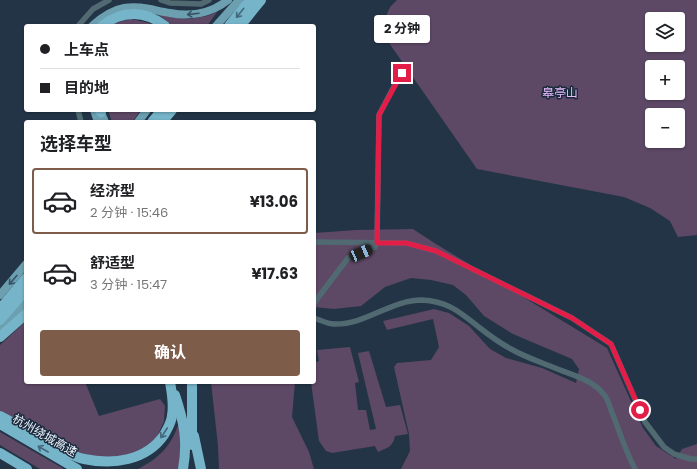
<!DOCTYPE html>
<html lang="zh">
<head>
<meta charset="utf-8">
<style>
  :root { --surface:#fff; --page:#f2f2f2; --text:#202124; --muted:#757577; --line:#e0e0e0; --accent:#7e5c4a }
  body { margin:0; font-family:Poppins,"Noto Sans SC",sans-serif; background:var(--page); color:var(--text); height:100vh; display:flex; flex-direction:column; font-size:15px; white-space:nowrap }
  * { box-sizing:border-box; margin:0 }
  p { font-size:13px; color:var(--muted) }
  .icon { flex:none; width:22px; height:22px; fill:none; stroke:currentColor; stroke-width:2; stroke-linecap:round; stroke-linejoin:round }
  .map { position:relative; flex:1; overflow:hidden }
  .sheet { position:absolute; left:24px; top:120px; width:292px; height:264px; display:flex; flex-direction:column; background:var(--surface); border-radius:4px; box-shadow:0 1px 3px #0004 }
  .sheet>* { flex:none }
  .banner { position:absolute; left:24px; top:24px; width:292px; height:88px; border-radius:4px; box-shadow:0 1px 3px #0004; display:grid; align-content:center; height:88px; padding:0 16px; background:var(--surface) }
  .controls { position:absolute; left:645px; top:12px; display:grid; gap:8px }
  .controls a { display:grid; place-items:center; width:40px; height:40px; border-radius:4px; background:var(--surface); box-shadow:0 1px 3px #0004; font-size:20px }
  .end { position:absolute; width:18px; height:18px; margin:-9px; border:5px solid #e11d48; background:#fff; box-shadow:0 0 0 2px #fff }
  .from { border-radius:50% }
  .bubble { position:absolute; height:28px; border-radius:4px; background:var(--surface); box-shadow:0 1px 3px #0004; font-size:13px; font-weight:700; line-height:28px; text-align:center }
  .car { position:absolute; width:12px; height:24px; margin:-12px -6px; border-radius:5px; box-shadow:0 0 3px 1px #0007; background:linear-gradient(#222 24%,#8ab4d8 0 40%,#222 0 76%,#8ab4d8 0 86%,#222 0) }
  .banner b { display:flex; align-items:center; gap:14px; height:38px; font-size:15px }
  .banner b+b { border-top:1px solid var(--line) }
  .banner i { width:10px; height:10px; background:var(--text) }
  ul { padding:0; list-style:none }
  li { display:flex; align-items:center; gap:12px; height:66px; margin:0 8px 6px; padding:0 8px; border:2px solid transparent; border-radius:4px }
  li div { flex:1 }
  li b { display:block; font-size:15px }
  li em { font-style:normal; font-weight:700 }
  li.selected { border-color:var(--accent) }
  li>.icon { width:36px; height:36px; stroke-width:1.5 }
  h2 { padding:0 16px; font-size:18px; line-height:48px }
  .button { display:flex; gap:8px; margin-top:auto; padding:8px 16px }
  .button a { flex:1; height:46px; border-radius:4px; background:var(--accent); color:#fff; font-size:16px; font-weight:700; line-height:46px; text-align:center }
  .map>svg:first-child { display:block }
  .green { fill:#5d4866; fill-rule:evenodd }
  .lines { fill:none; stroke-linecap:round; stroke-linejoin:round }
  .street { stroke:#516a72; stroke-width:5.5 }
  .primary { stroke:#6c9fb0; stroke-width:8 }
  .highway { stroke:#76b4c9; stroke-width:10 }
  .oneway { stroke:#43687b }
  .oneway2 { stroke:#375365 }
  .route { stroke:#e11d48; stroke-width:5 }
  .labels { text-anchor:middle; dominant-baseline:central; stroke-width:3; stroke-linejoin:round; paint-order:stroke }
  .park-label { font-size:12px; fill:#e8bbfc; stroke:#1a2a3c }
  .street-label { font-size:12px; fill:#ecf4fe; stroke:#1a2a3c }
</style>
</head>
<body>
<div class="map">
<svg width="697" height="469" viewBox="0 0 697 469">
  <rect width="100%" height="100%" fill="#233447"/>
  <!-- green -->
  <g class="green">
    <path d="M397,0H697V235L678,237L670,221L650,208L624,197L477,169L380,30L390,7ZM652,19H678V45H652ZM652,67H678V93H652ZM652,115H678V141H652Z"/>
    <path d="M217,12L207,26H173L168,22L157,14L189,19L207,16Z"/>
    <path d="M131,19L149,23L153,26H113L116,23Z"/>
    <path d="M108,110H141L132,122H112Z"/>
    <path d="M413,229L436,244L607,348L643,428L656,446L676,459L682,449L697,444V469H401L410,451L409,434L394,367L397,363L431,360L439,347L433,319L387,330L383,321L434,309L449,313L469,326L490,349L506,358L542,368L576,383L579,369L572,359L513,334L484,316L466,295L453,285L431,280L411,278L385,287L361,306L334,309L314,307V233L356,230Z"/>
    <path d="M26,321V382H85L99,416L160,399L165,406L164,421L157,437L147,448L125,457L110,459L76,453L0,411V345Z"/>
    <path d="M350,347L359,382L355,383L358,410H366L370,430L376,429L358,353L369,351L386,407L400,405L408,434L395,436C393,447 387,448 378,452L375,446L332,453L326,451L319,441L311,382H314V363L319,361L317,350Z"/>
    <path d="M211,382H295L292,417L309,452L314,469H219L218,446Z"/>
    <path d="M179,422L182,440L179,469H138C159,458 172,446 179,422Z"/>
    <path d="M0,432L64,469H40L0,445Z"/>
  </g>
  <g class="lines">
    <!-- street -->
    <g class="street">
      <path d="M161,0L170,3L201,4L209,0"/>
      <path d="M78,26L93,9L109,0"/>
      <path d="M78,110L81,122"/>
      <path d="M314,242L406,243L436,251L572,318L611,344L645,422L664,447L674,454L691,459H697"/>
      <path d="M314,303L348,258L375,247L377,243L379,115L401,73"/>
      <path d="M314,318C320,320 328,324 334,324C366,325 390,300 422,300C448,301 461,313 480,328C490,336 500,343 511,349C525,357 540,362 555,368C572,375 594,380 605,396C609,401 610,409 613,415C620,433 626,452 635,469"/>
    </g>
    <!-- primary -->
    <g class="primary">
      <path d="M92,26C101,18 112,10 124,8C140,5 155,11 170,13C191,17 212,13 228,0"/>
      <path d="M216,26L239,0"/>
      <path d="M94,110L98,122"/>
      <path d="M100,110L105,122"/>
      <path d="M138,122L147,110"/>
      <path d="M0,295L26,264"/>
      <path d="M0,330L26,302"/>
    </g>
    <!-- highway -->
    <g class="highway">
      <path d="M102,26C122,10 145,10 165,26"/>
      <path d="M229,26L250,0"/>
      <path d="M240,26L261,0"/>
      <path d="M100,110L101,112"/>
      <path d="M152,122L162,110"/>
      <path d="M162,122L172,110"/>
      <path d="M0,309L26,278"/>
      <path d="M0,320L26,290"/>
      <path d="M0,337L26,314"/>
      <path d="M175,395C184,422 188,441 183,469"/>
      <path d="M0,416C17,425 34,435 51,444C61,449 73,457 84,459C113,465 146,461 164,435C167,429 172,422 172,415C174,405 172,393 170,382"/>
      <path d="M0,424L77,469"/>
      <path d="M194,436L201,469"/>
      <path d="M192,445V382"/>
      <path d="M0,453L27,469"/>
    </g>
  </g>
  <!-- one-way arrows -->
  <defs><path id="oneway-shaft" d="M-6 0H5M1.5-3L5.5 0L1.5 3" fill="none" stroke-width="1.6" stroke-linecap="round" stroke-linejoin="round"/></defs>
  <g class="oneway">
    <use href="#oneway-shaft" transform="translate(240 13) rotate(129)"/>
    <use href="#oneway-shaft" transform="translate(164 433) rotate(123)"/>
    <use href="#oneway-shaft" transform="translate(43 449) rotate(-150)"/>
  </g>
  <g class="oneway2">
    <use href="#oneway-shaft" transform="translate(193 14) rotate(173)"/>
    <use href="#oneway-shaft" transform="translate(13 280) rotate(130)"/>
  </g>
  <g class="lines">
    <!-- route -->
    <path class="route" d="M402,73L379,115L377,243H406L436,251L572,318L611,344L640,410"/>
  </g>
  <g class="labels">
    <!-- park labels -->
    <g class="park-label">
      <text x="560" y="92">皋亭山</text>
    </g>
    <!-- street labels -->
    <g class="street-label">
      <text transform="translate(45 435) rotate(30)">杭州绕城高速</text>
    </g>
  </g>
</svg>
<div class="controls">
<a><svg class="icon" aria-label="layers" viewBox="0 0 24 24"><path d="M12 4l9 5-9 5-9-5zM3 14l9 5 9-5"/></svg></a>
<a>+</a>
<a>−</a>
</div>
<i class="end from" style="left:640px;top:410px"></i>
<i class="end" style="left:402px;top:73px"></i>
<div class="bubble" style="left:374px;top:15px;width:56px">2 分钟</div>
<i class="car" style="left:361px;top:253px;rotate:67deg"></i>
<div class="banner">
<b><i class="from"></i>上车点</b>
<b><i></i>目的地</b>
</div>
<section class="sheet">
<h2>选择车型</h2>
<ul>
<li class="selected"><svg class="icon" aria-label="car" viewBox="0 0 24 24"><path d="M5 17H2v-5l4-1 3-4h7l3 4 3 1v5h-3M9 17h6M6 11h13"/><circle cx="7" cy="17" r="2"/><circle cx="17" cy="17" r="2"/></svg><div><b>经济型</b><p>2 分钟 · 15:46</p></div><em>¥13.06</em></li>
<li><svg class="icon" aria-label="car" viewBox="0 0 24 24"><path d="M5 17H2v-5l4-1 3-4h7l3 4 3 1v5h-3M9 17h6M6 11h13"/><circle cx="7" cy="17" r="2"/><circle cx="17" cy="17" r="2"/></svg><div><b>舒适型</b><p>3 分钟 · 15:47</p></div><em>¥17.63</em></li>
</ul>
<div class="button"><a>确认</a></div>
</section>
</div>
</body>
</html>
